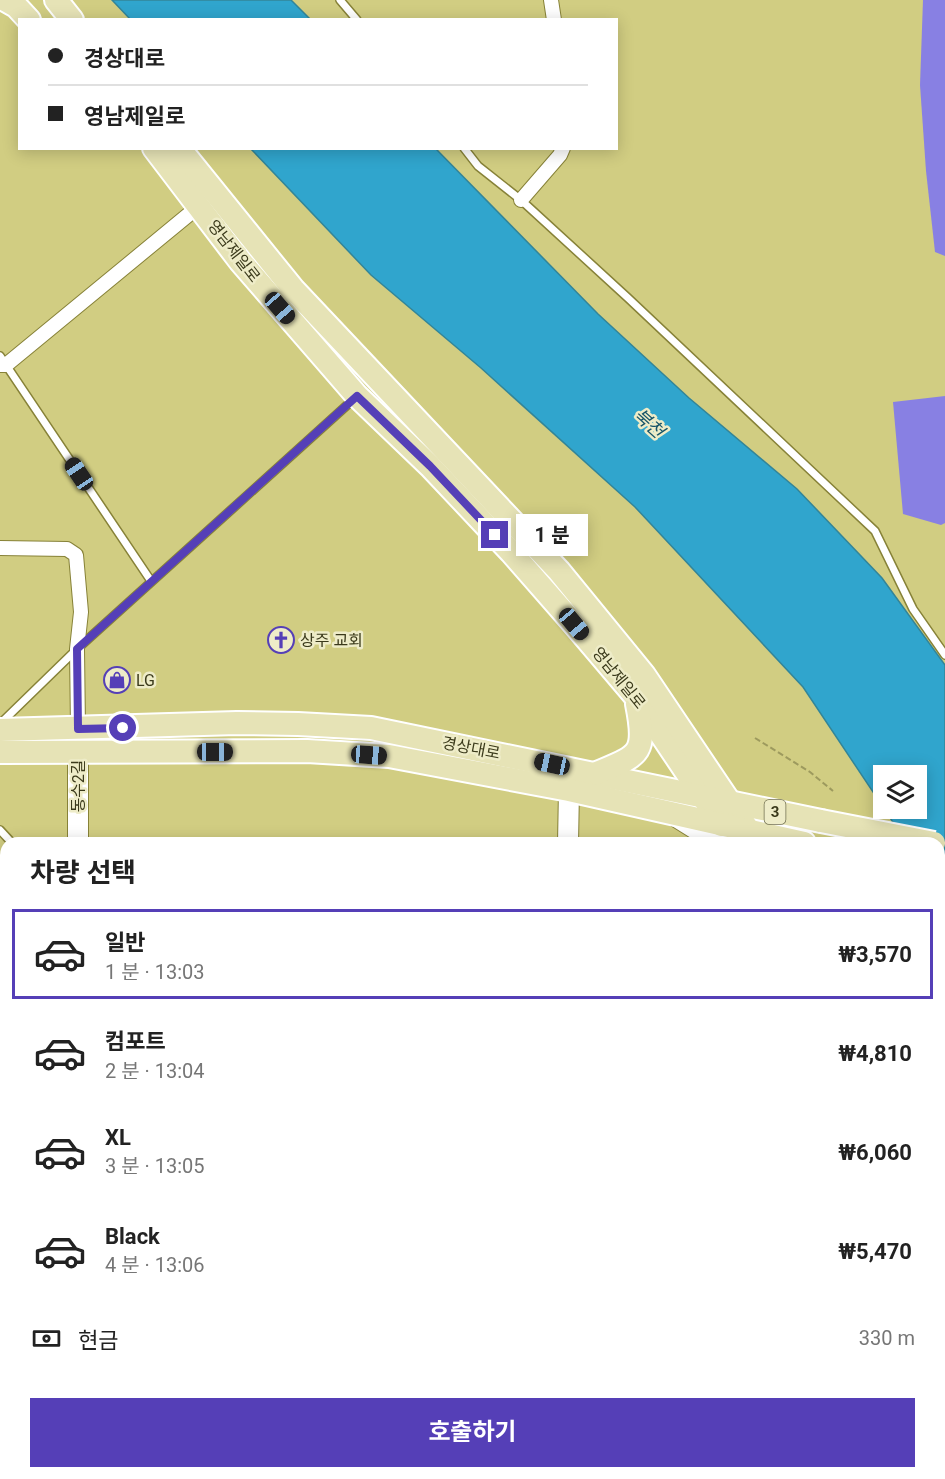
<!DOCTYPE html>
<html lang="ko">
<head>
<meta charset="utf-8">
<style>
  :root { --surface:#fff; --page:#f2f2f2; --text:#222; --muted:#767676; --line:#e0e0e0; --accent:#553fb7 }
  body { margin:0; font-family:Roboto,"Noto Sans KR",sans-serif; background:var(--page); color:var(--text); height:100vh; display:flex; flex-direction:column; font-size:22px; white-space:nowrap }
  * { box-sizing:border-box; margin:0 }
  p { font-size:20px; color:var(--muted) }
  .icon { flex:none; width:33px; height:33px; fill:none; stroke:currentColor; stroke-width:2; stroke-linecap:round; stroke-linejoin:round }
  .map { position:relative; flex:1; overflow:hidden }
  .side { position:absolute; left:0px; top:837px; width:945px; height:642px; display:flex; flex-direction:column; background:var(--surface); border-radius:18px 18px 0 0; box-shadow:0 3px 15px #0003 }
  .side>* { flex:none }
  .guide { position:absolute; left:18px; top:18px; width:600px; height:132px; border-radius:0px; box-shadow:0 3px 15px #0003; display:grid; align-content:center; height:132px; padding:0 30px; background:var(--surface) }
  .controls { position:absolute; left:873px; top:765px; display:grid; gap:12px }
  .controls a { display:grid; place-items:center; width:54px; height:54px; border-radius:0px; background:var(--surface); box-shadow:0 3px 15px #0003; font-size:30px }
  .end { position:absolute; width:27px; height:27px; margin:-14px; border:8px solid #553fb7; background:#fff; box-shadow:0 0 0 3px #fff }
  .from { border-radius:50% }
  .bubble { position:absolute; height:42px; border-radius:0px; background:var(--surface); box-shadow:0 3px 15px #0003; font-size:20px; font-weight:700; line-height:42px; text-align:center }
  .car { position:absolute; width:18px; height:36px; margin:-18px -9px; border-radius:8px; box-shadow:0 0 4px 2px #0007; background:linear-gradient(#222 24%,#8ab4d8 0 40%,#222 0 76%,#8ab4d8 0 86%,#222 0) }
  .guide b { display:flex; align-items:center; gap:21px; height:57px; font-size:22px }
  .guide b+b { border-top:2px solid var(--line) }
  .guide i { width:15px; height:15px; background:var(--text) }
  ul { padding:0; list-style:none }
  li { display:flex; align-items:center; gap:18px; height:90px; margin:0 12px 9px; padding:0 18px; border:3px solid transparent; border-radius:0px }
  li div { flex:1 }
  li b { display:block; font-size:22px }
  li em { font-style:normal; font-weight:700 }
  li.selected { border-color:var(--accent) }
  li>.icon { width:54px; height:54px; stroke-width:1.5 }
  h2 { padding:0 30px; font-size:27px; line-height:72px }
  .pay { display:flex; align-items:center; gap:15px; height:66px; padding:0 30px; font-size:22px }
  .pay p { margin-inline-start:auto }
  .action { display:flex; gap:12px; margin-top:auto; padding:12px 30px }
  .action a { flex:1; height:69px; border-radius:0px; background:var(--accent); color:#fff; font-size:24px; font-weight:700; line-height:69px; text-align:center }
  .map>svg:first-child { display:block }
  .green { fill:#b1adfd }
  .forest { fill:#8880e3 }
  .water { fill:#30a5cd; stroke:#338598; stroke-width:1.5 }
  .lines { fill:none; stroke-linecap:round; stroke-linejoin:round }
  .lane-casing { stroke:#878238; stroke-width:10 }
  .street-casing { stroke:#878238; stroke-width:16 }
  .secondary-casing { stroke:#878238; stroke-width:22 }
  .primary-casing { stroke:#fff; stroke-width:26 }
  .path { stroke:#9d9a5e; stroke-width:2; stroke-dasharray:6 3; stroke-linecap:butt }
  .lane { stroke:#fff; stroke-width:7 }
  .street { stroke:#fff; stroke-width:14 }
  .secondary { stroke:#fff; stroke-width:20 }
  .primary { stroke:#e6e3b6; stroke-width:22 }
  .primary-bridge-casing { stroke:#fff; stroke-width:26; stroke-linecap:butt }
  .primary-bridge { stroke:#e6e3b6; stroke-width:22 }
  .route { stroke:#553fb7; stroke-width:8 }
  .labels { text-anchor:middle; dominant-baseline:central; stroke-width:5; stroke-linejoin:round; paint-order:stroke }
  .shield { fill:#eeecc8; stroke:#716f4f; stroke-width:1.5 }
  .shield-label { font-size:15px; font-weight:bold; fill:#3b3a1b }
  .street-label { font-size:16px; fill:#3b3a1b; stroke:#eeecc8 }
  .poi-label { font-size:16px; fill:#3b3a1b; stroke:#eeecc8; text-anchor:start }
  .water-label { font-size:18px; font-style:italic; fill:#165469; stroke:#eeecc8 }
</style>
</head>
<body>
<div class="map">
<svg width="945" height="1479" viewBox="0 0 945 1479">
  <rect width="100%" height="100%" fill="#d1cd82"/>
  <!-- green -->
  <path class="green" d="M939,924L945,933V1105L939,1093Z"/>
  <!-- forest -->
  <g class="forest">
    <path d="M923,0H945V256L935,252L926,171L920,85Z"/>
    <path d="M945,396V523L941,525L903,514L893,402Z"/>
  </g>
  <!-- water -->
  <g class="water">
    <path d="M112,0H291L310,19H130Z"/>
    <path d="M251,149H436L598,314L689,398L797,489L882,578L945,665V900L939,891V843H907L884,809L916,808V776H884L883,807L803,687L635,507L481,368L371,275Z"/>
  </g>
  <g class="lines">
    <defs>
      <g id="lane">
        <path d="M340,0L357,20"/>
        <path d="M464,148L478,166L521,200L628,298L875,531L913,609L945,655"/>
        <path d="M0,356L151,581"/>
        <path d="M1,723L77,649L355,398"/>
        <path d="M0,830L12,843"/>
        <path d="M558,1478L605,1479"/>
        <path d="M887,1479V1473"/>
      </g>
      <g id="street">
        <path d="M551,0L554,20"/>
        <path d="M521,200L560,155L563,148"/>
        <path d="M0,365H6L199,206"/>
        <path d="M0,548L67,549L76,555L81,612L77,649L78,729"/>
        <path d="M0,924H6"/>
        <path d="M0,1212H6"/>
        <path d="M0,1467H6"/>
      </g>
      <g id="secondary">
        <path d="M78,738V843"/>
        <path d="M678,818L718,843"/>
        <path d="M722,825L735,843"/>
        <path d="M568,843L569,790"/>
        <path d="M939,1108L945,1118"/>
        <path d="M939,1150L945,1160"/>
        <path d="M83,1479V1473"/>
        <path d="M555,1479V1473"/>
      </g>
      <g id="primary">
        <path d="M5,0L16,6L29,20"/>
        <path d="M56,0L72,20"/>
        <path d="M154,148L240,261L357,396L430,466L511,552L574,624L636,697L722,825"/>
        <path d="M179,148L293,289L559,571L644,675L749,831"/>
        <path d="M0,730L237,723L298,724L371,728L821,821"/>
        <path d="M0,752L307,751L389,756L569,790L804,843"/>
        <path d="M597,773C640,755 647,754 637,704"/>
        <path d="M939,869L945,870"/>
      </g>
    </defs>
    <!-- lane casing -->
    <use href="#lane" class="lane-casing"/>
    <!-- street casing -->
    <use href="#street" class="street-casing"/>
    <!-- secondary casing -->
    <use href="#secondary" class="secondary-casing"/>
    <!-- primary casing -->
    <use href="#primary" class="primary-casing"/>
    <!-- path -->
    <g class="path">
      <path d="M755,738L810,772L833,791"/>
      <path d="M939,980L945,990"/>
      <path d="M939,1346H945"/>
    </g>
    <!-- lane -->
    <use href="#lane" class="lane"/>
    <!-- street -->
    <use href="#street" class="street"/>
    <!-- secondary -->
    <use href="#secondary" class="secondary"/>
    <!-- primary -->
    <use href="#primary" class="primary"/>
    <defs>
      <path id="primary-bridge" d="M821,821L934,843"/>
    </defs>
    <!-- primary-bridge casing -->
    <use href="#primary-bridge" class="primary-bridge-casing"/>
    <!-- primary-bridge -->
    <use href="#primary-bridge" class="primary-bridge"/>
  </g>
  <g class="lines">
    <!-- route -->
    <path class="route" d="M123,728L78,729L77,649L357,396L430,466L495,535"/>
  </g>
  <!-- icons -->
  <defs>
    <symbol id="church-ring" viewBox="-11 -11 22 22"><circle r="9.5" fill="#eeecc8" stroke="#553fb7" stroke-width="1.5"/><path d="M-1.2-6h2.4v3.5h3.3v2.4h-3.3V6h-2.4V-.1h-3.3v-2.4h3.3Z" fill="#553fb7"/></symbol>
    <symbol id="shop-ring" viewBox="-11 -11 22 22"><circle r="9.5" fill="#eeecc8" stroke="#553fb7" stroke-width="1.5"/><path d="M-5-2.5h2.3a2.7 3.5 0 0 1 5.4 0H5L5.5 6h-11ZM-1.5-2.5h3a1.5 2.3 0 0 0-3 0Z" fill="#553fb7"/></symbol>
  </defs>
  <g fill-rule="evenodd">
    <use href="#church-ring" x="266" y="625" width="30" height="30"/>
    <use href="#shop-ring" x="102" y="665" width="30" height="30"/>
  </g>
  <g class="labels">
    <!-- shield labels -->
    <rect class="shield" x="764.5" y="800" width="21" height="24" rx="4.5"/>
    <g class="shield-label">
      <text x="775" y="812">3</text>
    </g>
    <!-- street labels -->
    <g class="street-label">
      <text transform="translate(234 251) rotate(52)">영남제일로</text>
      <text transform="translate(619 678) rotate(51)">영남제일로</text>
      <text transform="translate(471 748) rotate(11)">경상대로</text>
      <text transform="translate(78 786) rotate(-90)">동수2길</text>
    </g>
    <!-- poi labels -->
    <g class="poi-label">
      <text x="300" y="640">상주 교회</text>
      <text x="136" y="680">LG</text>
    </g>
    <!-- water labels -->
    <g class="water-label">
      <text transform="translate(649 423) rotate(42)">북천</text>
    </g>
  </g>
</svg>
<div class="controls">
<a><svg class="icon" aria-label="layers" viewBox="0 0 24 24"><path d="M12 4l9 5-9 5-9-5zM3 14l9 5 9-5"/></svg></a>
</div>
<i class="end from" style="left:123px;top:728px"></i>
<i class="end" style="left:495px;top:535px"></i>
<div class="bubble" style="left:516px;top:514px;width:72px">1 분</div>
<i class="car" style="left:280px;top:308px;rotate:139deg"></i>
<i class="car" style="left:79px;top:474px;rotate:326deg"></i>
<i class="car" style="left:574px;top:624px;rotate:140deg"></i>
<i class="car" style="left:215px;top:752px;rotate:90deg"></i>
<i class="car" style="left:369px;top:755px;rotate:94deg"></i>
<i class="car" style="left:552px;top:764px;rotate:282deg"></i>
<div class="guide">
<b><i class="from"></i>경상대로</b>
<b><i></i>영남제일로</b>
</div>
<section class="side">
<h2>차량 선택</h2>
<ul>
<li class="selected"><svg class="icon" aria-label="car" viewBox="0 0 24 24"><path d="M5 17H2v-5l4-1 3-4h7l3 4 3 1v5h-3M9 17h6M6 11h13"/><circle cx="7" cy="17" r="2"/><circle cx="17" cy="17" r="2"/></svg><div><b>일반</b><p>1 분 · 13:03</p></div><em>₩3,570</em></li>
<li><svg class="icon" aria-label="car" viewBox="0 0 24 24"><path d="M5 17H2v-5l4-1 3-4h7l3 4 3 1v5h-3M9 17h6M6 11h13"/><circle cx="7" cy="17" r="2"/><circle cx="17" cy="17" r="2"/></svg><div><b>컴포트</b><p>2 분 · 13:04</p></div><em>₩4,810</em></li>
<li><svg class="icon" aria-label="car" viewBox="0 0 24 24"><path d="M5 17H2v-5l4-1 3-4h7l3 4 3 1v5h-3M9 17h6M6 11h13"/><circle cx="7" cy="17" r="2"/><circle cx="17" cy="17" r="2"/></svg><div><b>XL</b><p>3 분 · 13:05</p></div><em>₩6,060</em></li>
<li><svg class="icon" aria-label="car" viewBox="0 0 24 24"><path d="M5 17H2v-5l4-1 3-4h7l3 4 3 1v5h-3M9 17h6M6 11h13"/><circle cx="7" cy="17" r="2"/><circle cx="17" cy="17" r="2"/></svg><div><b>Black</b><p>4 분 · 13:06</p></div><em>₩5,470</em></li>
</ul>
<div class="pay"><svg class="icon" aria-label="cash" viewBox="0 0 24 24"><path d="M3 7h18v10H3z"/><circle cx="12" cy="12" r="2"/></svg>현금<p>330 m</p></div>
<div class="action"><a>호출하기</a></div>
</section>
</div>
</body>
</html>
